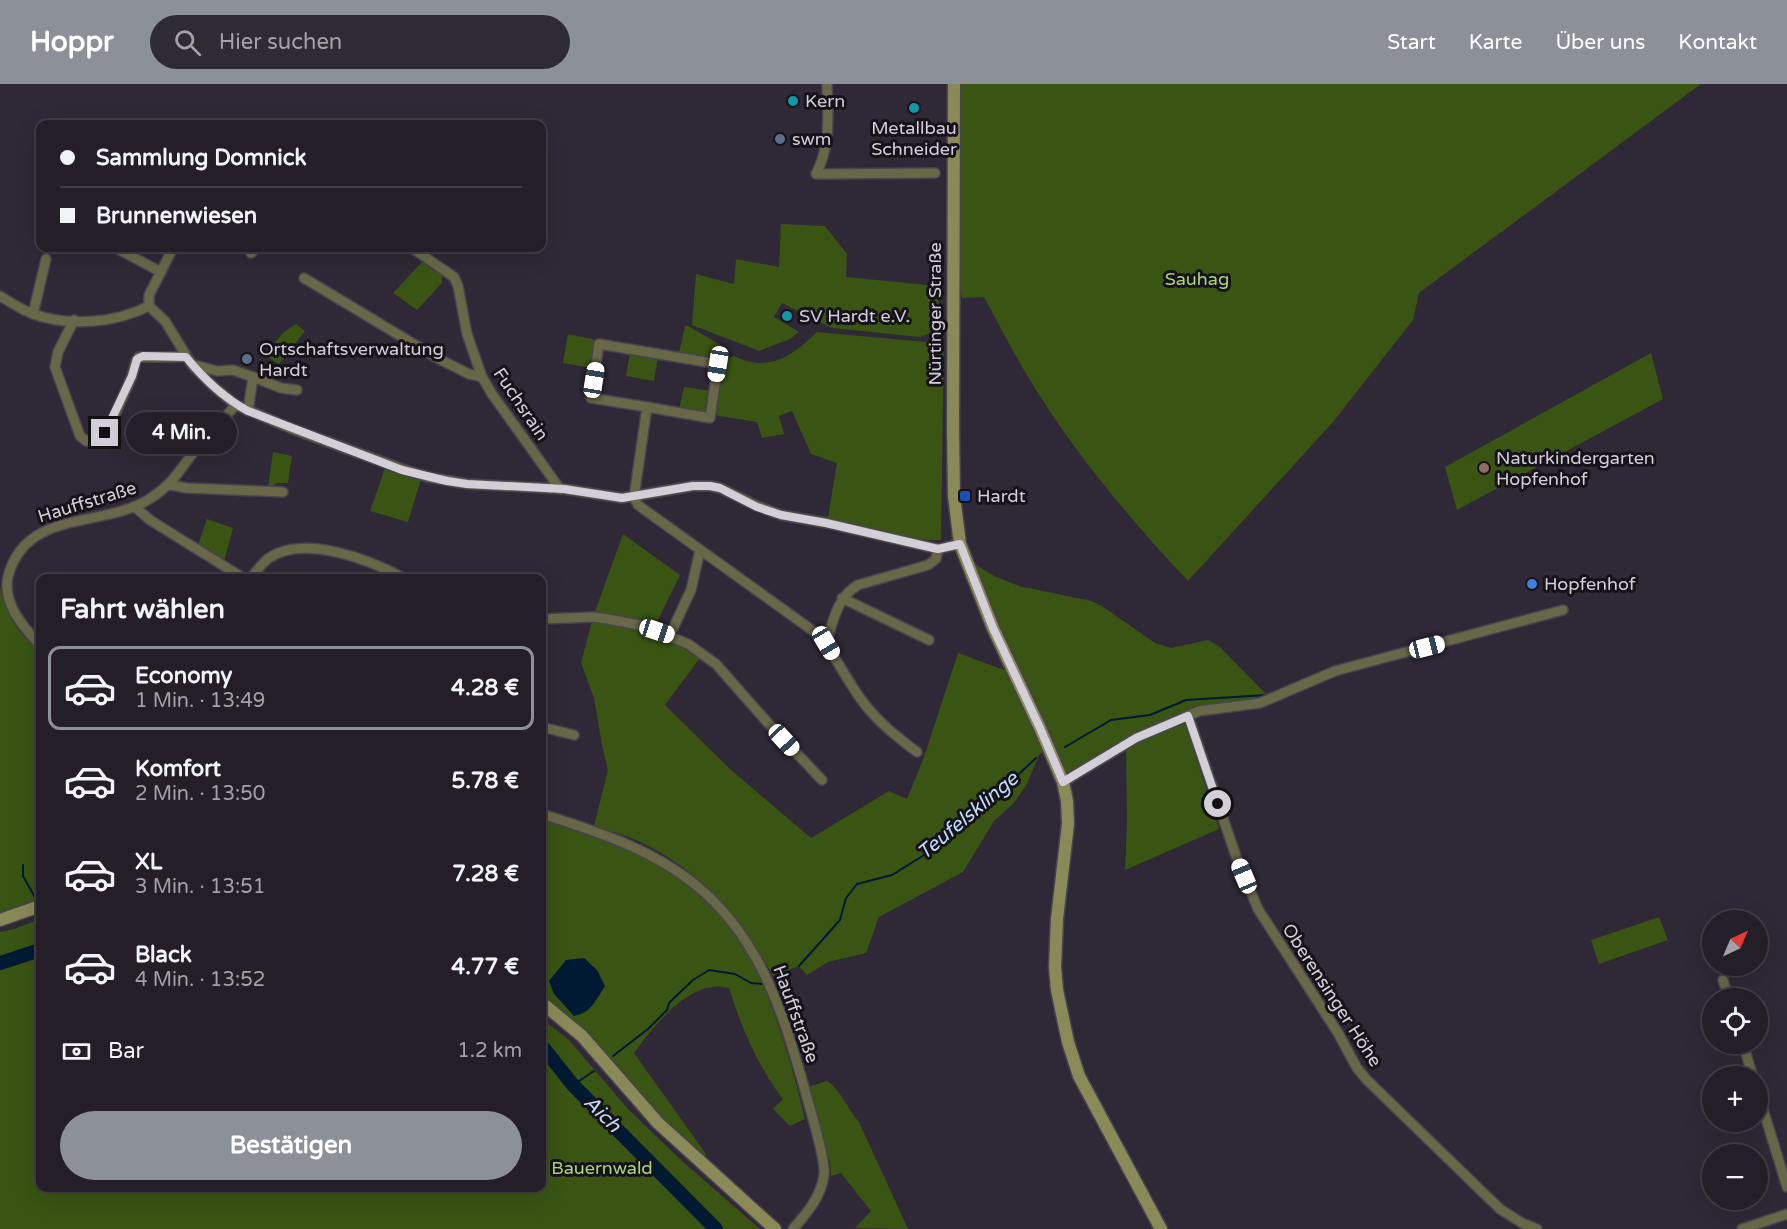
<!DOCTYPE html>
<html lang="de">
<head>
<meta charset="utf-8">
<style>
  :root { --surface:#231e28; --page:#2f2b34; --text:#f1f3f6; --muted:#a3a2a8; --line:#403c45; --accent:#8c9099 }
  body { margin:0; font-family:"Varela Round",sans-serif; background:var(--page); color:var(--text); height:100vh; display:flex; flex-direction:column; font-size:22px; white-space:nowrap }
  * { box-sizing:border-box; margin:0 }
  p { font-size:20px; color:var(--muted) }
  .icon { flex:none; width:33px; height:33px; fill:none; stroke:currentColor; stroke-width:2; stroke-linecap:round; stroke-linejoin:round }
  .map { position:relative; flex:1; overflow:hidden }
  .sheet { position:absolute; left:36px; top:490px; width:510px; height:618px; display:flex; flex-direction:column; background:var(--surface); border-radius:12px; box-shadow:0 6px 24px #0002,0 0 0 2px var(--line) }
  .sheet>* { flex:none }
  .guide { position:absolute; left:36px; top:36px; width:510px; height:132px; border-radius:12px; box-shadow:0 6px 24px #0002,0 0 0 2px var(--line); display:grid; align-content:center; height:132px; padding:0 24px; background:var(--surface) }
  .needle { width:39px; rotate:44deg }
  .fabs { position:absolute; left:1702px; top:826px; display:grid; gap:12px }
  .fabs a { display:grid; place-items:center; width:66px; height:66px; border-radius:50%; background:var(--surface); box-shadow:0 6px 24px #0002,0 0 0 2px var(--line); font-size:30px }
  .end { position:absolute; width:27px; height:27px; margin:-14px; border:8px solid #d3cfd8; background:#111; box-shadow:0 0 0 3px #111 }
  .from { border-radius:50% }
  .bubble { position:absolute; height:42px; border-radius:21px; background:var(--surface); box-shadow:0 6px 24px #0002,0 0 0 2px var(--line); font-size:20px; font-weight:700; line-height:42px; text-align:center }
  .car { position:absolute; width:18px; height:36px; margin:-18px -9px; border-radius:8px; box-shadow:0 0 4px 2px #0007; background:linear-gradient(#fff 24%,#345 0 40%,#fff 0 76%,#345 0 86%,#fff 0) }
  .guide b { display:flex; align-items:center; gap:21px; height:57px; font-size:22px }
  .guide b+b { border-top:2px solid var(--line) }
  .guide i { width:15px; height:15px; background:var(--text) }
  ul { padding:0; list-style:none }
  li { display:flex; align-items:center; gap:18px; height:84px; margin:0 12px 9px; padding:0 12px; border:3px solid transparent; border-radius:12px }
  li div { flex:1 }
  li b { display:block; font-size:22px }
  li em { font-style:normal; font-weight:700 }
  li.current { border-color:var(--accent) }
  li>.icon { width:54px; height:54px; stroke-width:1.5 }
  h2 { padding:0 24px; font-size:27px; line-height:72px }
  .pay { display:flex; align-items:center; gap:15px; height:66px; padding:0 24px; font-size:22px }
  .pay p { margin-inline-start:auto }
  .action { display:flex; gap:12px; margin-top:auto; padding:12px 24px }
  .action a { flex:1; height:69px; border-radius:36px; background:var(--accent); color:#fff; font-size:24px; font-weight:700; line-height:69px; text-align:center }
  header { display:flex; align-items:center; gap:36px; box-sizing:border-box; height:84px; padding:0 30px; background:var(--accent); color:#fff }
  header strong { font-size:28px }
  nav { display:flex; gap:33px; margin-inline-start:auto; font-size:21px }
  .search { width:420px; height:54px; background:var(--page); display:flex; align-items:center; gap:15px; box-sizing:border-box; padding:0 21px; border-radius:33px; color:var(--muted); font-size:22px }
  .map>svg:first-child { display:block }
  .green { fill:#395413 }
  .water { fill:#011a34 }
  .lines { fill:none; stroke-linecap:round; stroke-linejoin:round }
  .stream { stroke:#011a34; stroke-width:2 }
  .river { stroke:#011a34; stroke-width:14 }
  .minor-casing { stroke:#494350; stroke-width:12 }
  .secondary-casing { stroke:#494350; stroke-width:15 }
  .minor { stroke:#686849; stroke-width:9 }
  .secondary { stroke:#8a8958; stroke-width:12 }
  .route { stroke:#d3cfd8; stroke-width:8 }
  .culture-dot { fill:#0f9aa8; stroke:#161219; stroke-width:2 }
  .service-dot { fill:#5c6f8a; stroke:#161219; stroke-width:2 }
  .education-dot { fill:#8d6e63; stroke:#161219; stroke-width:2 }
  .transit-dot { fill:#1a4fb4; stroke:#161219; stroke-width:2 }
  .shop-dot { fill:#3f7fe0; stroke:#161219; stroke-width:2 }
  .labels { text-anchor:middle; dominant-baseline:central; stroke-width:6; stroke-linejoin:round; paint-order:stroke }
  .poi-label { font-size:18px; fill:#d3cfd8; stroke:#161219; text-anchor:start }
  .park-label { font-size:18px; fill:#abd77a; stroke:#161219 }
  .street-label { font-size:18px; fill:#d3cfd8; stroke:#161219 }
  .water-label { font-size:20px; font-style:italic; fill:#c1ddfc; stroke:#161219 }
</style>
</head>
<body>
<header>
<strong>Hoppr</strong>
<div class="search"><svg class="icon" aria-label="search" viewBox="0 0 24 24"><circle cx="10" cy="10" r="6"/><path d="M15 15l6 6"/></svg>Hier suchen</div>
<nav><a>Start</a><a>Karte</a><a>Über uns</a><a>Kontakt</a></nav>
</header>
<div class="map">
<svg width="1787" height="1145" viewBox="0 0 1787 1145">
  <rect width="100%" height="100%" fill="#2f2836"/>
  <!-- green -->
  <g class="green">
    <path d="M954,0H1701L1419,209L1413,236L1333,338L1188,497C1128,433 1069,363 1024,286C1010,263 998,238 984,213L962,214L953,149Z"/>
    <path d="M781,140L825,142L847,170L846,193L939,202L938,246L920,253L832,244L782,219L774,233L799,248L790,255L759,267L692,241L696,190L734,200L736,175L779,183Z"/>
    <path d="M423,177L442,190V199L417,226L393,209Z"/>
    <path d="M296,240L305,247L279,280L264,271L284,248Z"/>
    <path d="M685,242H688L721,261L718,276L679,269Z"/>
    <path d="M817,248L926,258L937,253L944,254L941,456C906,458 863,442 828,434L837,379L811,370L792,327L779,332L784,350L762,354L757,338L714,331L724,277L734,272C769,289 791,273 817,248Z"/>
    <path d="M568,250L597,256L592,284L563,279Z"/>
    <path d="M630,268L658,273L654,297L626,292Z"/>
    <path d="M1651,269L1663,315L1457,426L1445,383Z"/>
    <path d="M684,303L712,307L706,326L703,328L679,326Z"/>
    <path d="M273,368L292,372L288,399H277L270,404H268Z"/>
    <path d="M385,384L421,395L408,438L370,427Z"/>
    <path d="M207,435L233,444L224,477L198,461Z"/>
    <path d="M623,450L680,491L651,550L676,560L700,574L665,621L730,685L811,754L889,707L907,715L924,673L958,569L1018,591L973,479L994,492L1019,502L1091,517L1102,522L1155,559L1171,564L1208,556L1220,563L1267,611L1268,615L1187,630L1066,691L1054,660L1039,671L1027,700L1013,720L994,737L963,788L879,833L866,869L828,878L807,891L799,882L773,892C741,832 693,779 629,753C617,749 605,745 594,742L608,686L602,661L594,614L581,579L593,533Z"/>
    <path d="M0,503C6,530 17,550 40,566V818L0,831Z"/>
    <path d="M1185,639L1219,745L1125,786L1127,738L1126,662Z"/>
    <path d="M542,735C576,746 612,756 644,773C684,793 721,826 745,863C752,874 757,888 763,900C781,944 794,989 805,1035L790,1042L773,1025L783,1015C758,983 741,943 729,904C691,893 654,942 634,969L706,1070L703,1075L675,1050L542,915Z"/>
    <path d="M1659,833L1668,856L1599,880L1591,856Z"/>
    <path d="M40,835V1104H542V935L569,956L629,1026L682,1077L760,1145H0V848L14,845Z"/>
    <path d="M827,997C841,1006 848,1026 859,1038L908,1145L855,1144L871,1127L841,1089L831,1092L830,1078L808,1003Z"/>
  </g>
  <!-- water -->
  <path class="water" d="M584,874L597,886L605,902C596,916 591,929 574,932L554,910L549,897L566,876Z"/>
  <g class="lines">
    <!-- stream -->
    <g class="stream">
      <path d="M1065,663L1111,636L1150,631L1186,616L1267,611"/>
      <path d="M23,781V792L36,815"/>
      <path d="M799,882L840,836L846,814L857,800L892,791L937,763L997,711L1036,674"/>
      <path d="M542,941L544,938"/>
      <path d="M613,972L648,945L667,926L669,919L693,896L709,886L735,890L751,899L762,900"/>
      <path d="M573,1001L594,987"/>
    </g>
    <!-- river -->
    <g class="river">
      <path d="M0,879L40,866"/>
      <path d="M542,962L573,1001L716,1145"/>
    </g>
    <defs>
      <g id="minor">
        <path d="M827,0C828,32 831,61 816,90L935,89"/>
        <path d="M116,164L161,188"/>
        <path d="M173,164L149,211V222L165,237L192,281L213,302L236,321L290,344L402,385L428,393L467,400L564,405L622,414L693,402H710L720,404L757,422L781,431L827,439L938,465L960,460"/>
        <path d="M412,164L454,193L458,202L467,250L482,293L492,310L560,405"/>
        <path d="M251,169L256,164"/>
        <path d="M304,194L437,274L469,290L482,293"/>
        <path d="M0,212C10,218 22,226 33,230C69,243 116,239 149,222"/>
        <path d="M33,230L46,175"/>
        <path d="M74,236L58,268L55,283L80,352L86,357L101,352L109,344L132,292L136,277L139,273H186"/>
        <path d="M194,281L217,287L233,286L253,293L248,327"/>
        <path d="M253,293L281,304L297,306"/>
        <path d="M647,323L710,334L718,280L599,260L591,314L647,323L634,413L638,421L816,549C835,569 846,596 863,618C878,638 897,653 917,668"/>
        <path d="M170,401L187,404L283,408"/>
        <path d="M135,423L150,436L245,495"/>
        <path d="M250,495C256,488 261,480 269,474C305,450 371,476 405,495"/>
        <path d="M842,514L929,556"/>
        <path d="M542,535L593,533L608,535L644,542L688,560L716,580L768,639L822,696"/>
        <path d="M670,551L691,506L700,466"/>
        <path d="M826,559C833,538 837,513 858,501L928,481L936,475L938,465"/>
        <path d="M40,561C23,543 0,517 9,489C29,424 104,445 151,414C174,399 180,385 196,365C209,349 223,335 236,321"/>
        <path d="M1188,632L1237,775L1258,825L1338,949L1357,984L1367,996L1500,1125L1522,1139L1537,1145"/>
        <path d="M542,643L574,651"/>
        <path d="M1063,698L1136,654L1199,627L1260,619L1335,587L1563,526"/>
        <path d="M542,730C599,748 658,767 704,808C768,866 787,944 810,1024C814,1039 826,1078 824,1091C821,1113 807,1129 793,1145"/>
        <path d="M1723,896L1729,915"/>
        <path d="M1743,960L1753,993"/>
        <path d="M1758,1009L1787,1103"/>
        <path d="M1742,1145L1787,1130"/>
      </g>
      <g id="secondary">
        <path d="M954,0L953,346L954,412L960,460L993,544L1040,644L1063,698L1067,717L1068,740L1057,835L1055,883L1057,906L1068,958L1079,992L1161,1145"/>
        <path d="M0,836L40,822"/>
        <path d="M542,919L582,952L658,1039L775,1145"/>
      </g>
    </defs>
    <!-- minor casing -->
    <use href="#minor" class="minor-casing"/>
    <!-- secondary casing -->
    <use href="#secondary" class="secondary-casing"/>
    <!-- minor -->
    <use href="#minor" class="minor"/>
    <!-- secondary -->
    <use href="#secondary" class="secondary"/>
  </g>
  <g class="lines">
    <!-- route -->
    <path class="route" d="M105,349L132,292L137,275L143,272L186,273C203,294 224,314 248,327L402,386L447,397L467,400L564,405L622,414L693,402H710L720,404L757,423L781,431L826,439L938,465L960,460L993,544L1040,644L1063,698L1136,654L1188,632L1218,720"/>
  </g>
  <!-- markers -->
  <g class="culture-dot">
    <circle cx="793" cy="17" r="6"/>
    <circle cx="914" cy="24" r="6"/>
    <circle cx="787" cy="232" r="6"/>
  </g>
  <g class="service-dot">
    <circle cx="780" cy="55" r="6"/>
    <circle cx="247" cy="275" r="6"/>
  </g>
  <circle class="education-dot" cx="1484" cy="384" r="6"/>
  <rect class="transit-dot" x="959" y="406" width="12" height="12" rx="3"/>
  <circle class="shop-dot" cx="1532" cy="500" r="6"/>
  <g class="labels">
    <!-- poi labels -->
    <g class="poi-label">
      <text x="805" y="17">Kern</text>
      <text x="914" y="44" text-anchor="middle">Metallbau<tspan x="914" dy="21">Schneider</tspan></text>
      <text x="792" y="55">swm</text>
      <text x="799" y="232">SV Hardt e.V.</text>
      <text x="259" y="265">Ortschaftsverwaltung<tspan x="259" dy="21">Hardt</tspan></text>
      <text x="1496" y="374">Naturkindergarten<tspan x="1496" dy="21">Hopfenhof</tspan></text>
      <text x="977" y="412">Hardt</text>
      <text x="1544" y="500">Hopfenhof</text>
    </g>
    <!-- park labels -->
    <g class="park-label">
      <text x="1197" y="195">Sauhag</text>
      <text x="602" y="1084">Bauernwald</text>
    </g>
    <!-- street labels -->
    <g class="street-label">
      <text transform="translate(935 230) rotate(-90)">Nürtinger Straße</text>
      <text transform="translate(521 320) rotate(56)">Fuchsrain</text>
      <text transform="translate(87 418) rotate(-17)">Hauffstraße</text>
      <text transform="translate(1332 911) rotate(57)">Oberensinger Höhe</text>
      <text transform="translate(796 930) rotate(70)">Hauffstraße</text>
    </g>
    <!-- water labels -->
    <g class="water-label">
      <text transform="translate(968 732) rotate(-40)">Teufelsklinge</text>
      <text transform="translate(602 1030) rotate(45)">Aich</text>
    </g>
  </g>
</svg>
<div class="fabs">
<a><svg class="needle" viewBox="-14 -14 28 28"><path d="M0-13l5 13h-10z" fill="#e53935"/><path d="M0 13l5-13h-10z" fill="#a3a2a8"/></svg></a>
<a><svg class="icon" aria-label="locate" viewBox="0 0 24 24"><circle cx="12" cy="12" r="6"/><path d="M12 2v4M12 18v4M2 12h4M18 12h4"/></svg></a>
<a>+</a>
<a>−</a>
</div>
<i class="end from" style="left:1218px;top:720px"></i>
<i class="end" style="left:105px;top:349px"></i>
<div class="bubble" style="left:126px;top:328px;width:111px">4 Min.</div>
<i class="car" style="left:718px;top:280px;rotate:189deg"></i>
<i class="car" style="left:594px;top:296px;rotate:9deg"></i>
<i class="car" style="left:657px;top:547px;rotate:108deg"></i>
<i class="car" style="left:826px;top:559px;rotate:149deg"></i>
<i class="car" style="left:1427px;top:563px;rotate:76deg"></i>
<i class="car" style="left:784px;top:656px;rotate:137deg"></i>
<i class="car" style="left:1244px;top:792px;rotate:337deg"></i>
<div class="guide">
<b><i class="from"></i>Sammlung Domnick</b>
<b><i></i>Brunnenwiesen</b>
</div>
<section class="sheet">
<h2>Fahrt wählen</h2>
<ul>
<li class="current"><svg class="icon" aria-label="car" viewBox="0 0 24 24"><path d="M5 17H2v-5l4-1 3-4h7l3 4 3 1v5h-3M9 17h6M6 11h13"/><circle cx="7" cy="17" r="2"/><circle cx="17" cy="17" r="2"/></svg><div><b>Economy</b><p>1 Min. · 13:49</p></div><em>4.28 €</em></li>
<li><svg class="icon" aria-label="car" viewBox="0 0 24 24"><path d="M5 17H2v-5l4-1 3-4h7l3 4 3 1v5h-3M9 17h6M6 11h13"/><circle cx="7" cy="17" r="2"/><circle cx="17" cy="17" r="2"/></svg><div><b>Komfort</b><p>2 Min. · 13:50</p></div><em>5.78 €</em></li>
<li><svg class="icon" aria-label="car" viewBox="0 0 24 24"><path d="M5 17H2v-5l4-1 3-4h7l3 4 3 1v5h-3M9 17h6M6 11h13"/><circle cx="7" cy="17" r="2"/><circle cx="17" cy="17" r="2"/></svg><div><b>XL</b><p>3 Min. · 13:51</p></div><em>7.28 €</em></li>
<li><svg class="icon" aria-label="car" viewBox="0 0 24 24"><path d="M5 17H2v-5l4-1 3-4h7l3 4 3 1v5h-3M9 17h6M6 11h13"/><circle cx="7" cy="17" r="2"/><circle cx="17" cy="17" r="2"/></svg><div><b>Black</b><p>4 Min. · 13:52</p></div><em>4.77 €</em></li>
</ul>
<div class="pay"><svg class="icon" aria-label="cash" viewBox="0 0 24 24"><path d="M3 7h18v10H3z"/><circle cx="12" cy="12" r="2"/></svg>Bar<p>1.2 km</p></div>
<div class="action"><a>Bestätigen</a></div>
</section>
</div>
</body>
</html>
